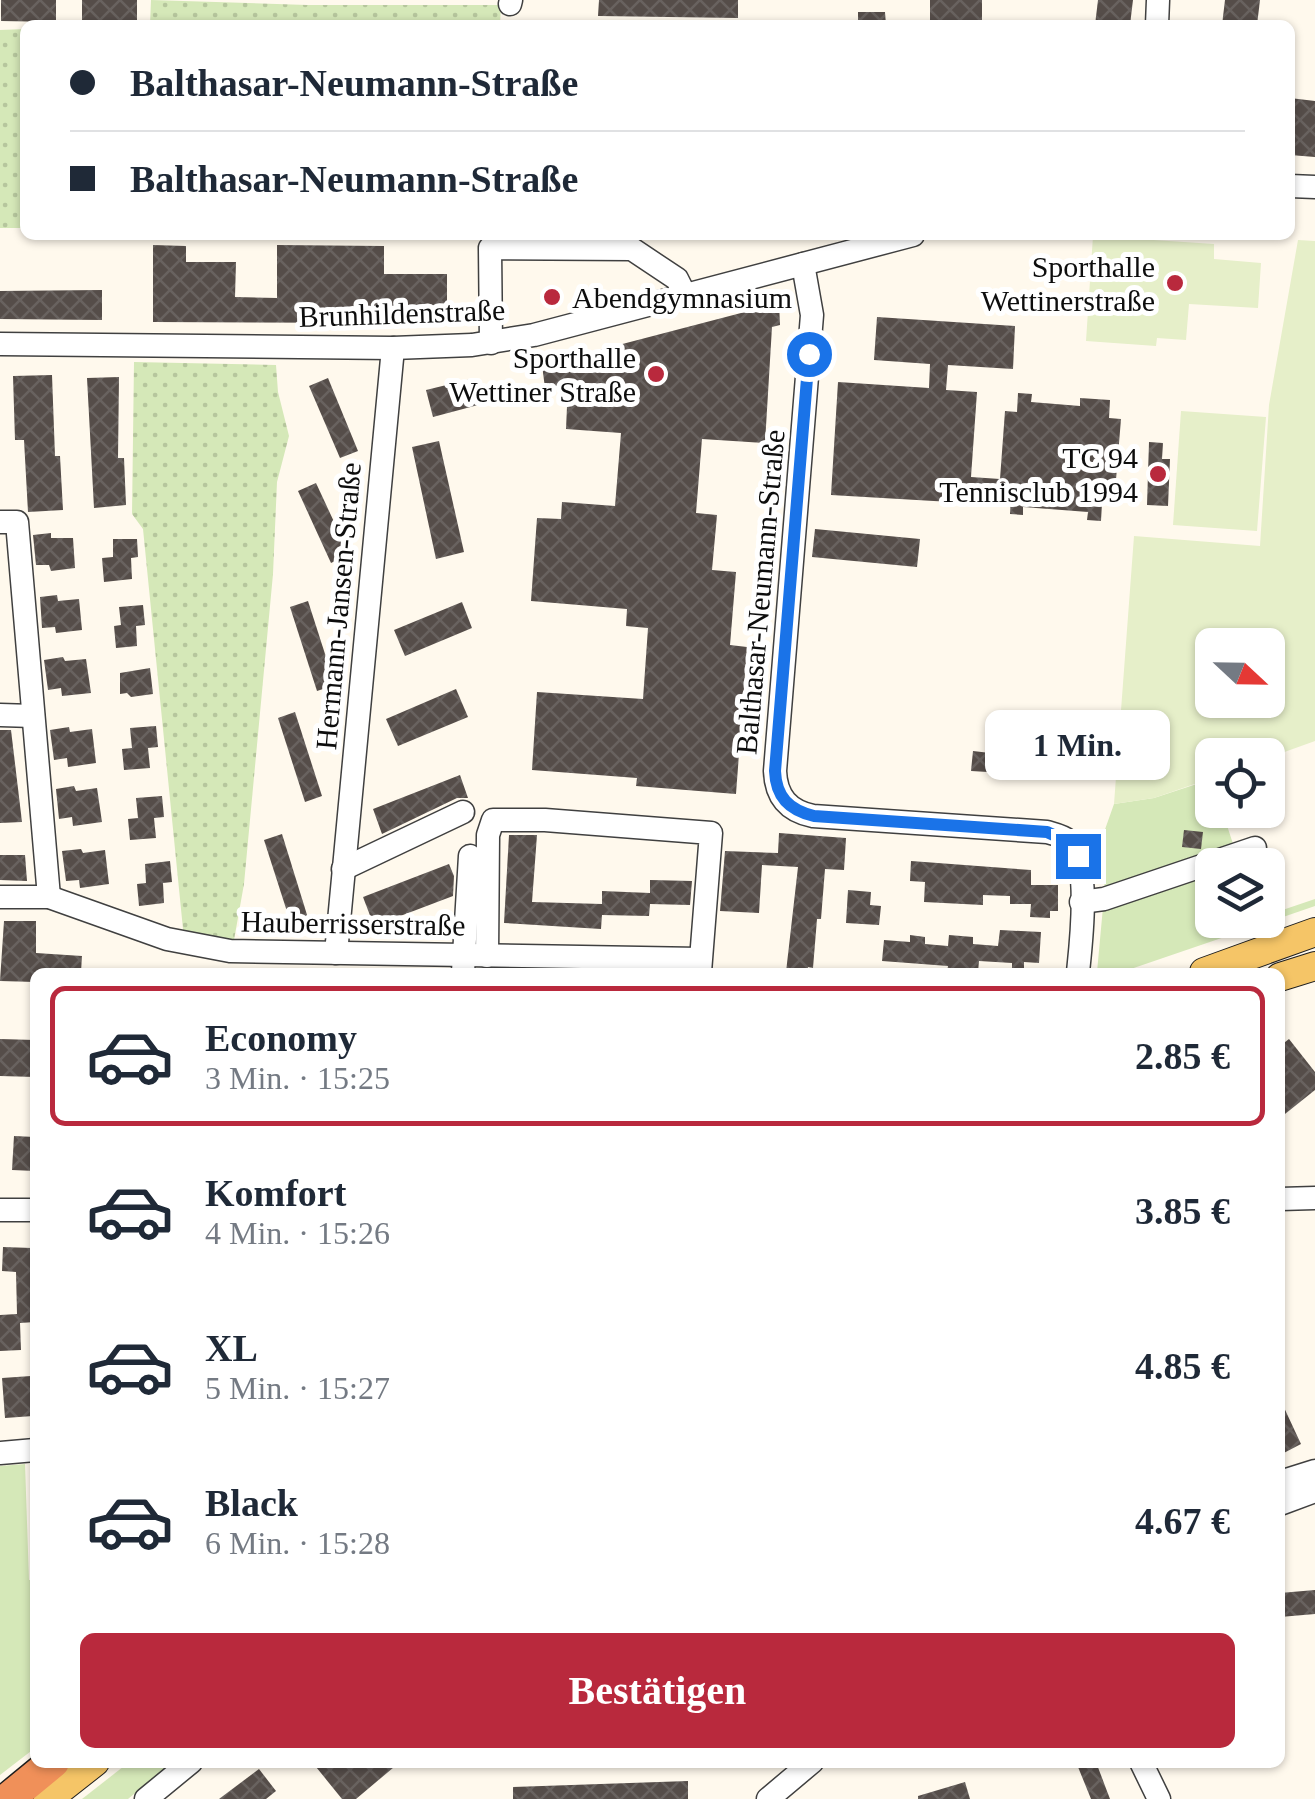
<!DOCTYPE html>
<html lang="de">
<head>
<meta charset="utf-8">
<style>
  :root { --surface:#fff; --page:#f6f6f7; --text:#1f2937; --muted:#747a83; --line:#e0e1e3; --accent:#b9293d }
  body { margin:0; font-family:"Times New Roman",serif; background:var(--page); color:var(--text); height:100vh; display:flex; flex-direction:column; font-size:38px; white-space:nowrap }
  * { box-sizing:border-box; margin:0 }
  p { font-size:32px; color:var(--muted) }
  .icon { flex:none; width:55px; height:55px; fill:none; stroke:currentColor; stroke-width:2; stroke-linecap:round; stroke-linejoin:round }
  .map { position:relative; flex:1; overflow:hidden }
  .sheet { position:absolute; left:30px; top:968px; width:1255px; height:800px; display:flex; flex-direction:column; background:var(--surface); border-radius:15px; box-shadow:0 2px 8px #0004 }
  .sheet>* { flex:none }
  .guide { position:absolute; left:20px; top:20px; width:1275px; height:220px; border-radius:15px; box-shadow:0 2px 8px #0004; display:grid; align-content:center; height:220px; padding:0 50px; background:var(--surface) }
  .needle { width:65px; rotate:112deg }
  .fabs { position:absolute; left:1195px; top:628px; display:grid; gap:20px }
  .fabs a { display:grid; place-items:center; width:90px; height:90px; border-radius:15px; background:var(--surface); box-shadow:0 2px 8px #0004; font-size:50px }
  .end { position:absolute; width:45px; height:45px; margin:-22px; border:12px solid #1a73e8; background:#fff; box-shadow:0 0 0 5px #fff }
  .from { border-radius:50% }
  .bubble { position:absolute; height:70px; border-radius:15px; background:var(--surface); box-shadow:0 2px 8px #0004; font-size:32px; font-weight:700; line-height:70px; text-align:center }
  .guide b { display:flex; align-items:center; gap:35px; height:95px; font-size:38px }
  .guide b+b { border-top:2px solid var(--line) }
  .guide i { width:25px; height:25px; background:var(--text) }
  ul { padding:18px 0 0; list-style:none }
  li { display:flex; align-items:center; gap:30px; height:140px; margin:0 20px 15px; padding:0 30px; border:5px solid transparent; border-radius:15px }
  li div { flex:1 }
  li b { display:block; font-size:38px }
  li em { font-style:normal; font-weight:700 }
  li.current { border-color:var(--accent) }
  li>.icon { width:90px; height:90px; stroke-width:1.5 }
  .primary-button { display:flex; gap:20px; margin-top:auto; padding:20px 50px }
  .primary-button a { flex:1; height:115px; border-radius:15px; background:var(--accent); color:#fff; font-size:40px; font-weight:700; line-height:115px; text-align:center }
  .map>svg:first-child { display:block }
  .grass { fill:#d5e8b8 }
  .park { fill:url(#park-dots) }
  .pitch { fill:#e6efc9; fill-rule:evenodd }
  .building { fill:url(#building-cross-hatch) }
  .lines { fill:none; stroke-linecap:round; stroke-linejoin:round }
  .minor-casing { stroke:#404040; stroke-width:25 }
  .major-casing { stroke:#1e1e1e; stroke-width:30 }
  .highway-casing { stroke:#1e1e1e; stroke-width:35 }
  .minor { stroke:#fff; stroke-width:22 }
  .major { stroke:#f5c567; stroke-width:28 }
  .highway { stroke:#f09059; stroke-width:32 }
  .route { stroke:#1a73e8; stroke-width:12 }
  .poi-dot { fill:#b9293d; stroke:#fff; stroke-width:4 }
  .labels { text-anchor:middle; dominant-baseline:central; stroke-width:10; stroke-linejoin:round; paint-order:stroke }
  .poi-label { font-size:30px; fill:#0d0d0d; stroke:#fff; text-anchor:end }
  .street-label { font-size:30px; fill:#0d0d0d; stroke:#fff }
</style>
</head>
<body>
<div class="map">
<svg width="1315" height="1799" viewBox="0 0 1315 1799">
  <defs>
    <pattern id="park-dots" width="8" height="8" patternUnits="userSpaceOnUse" patternTransform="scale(2.5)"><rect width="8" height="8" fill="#d5e8b8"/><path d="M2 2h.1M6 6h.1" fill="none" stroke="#b6c69d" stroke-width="1.8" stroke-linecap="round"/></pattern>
    <pattern id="building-cross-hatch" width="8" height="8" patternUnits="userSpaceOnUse" patternTransform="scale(2.5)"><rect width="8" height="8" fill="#554d49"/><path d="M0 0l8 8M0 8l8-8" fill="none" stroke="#68625f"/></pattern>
  </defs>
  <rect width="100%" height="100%" fill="#fff9ed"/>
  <!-- grass -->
  <g class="grass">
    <path d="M1212,779V810H1222L1234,847L1105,890L1103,869L1097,852L1114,804L1154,798Z"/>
    <path d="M1212,871V920H1268V915L1315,899V906L1122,972H1097L1103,907Z"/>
    <path d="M25,1464L29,1580H35V1748L0,1775V1466Z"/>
    <path d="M128,1763H171L128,1799H82Z"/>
  </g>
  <!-- park -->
  <g class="park">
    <path d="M151,0L307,5H501L500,25H150Z"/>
    <path d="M25,29V228H0V30Z"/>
    <path d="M134,362L276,365L278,392L289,436L277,482L273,574L244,884L234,940L184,939L143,529L132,514Z"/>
  </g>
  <!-- pitch -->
  <g class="pitch">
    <path d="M1093,236L1214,244V259L1261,263L1258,308L1189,304L1186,340L1157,338L1156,346L1086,341Z"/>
    <path d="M1298,240L1315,241V741L1268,758V755H1212V778L1154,798L1114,804L1134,536L1260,546L1269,405ZM1268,645V700H1212V645Z"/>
    <path d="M1181,411L1266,417L1257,531L1173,525Z"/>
  </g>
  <!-- building -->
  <g class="building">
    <path d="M1,0H56V22L1,21Z"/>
    <rect x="82" y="0" width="55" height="24"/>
    <path d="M599,0H738V18L598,16Z"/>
    <rect x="930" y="0" width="52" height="25"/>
    <path d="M1098,0H1133L1130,25H1095Z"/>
    <path d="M1225,0H1260L1257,25H1222Z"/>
    <path d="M858,12H885L886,25H858Z"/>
    <path d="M1290,98L1315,101V157L1290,155Z"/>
    <path d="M153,245L186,246V262H236L235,297L277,298V245L384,246V274H447V311L402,310V323L153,322Z"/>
    <path d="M102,290V320L0,319V291Z"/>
    <path d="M779,303L780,325L772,327L765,443L702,439L696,513L717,515L712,570L736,572L730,645L747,647L736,794L636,786L637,778L532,770L537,692L643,699L648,628L626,626L627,609L531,601L537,518L561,519L562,502L615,506L621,433L566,429L568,384L545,388L542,365Z"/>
    <path d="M877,317L1015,326L1013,369L948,365L946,390L977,392L971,477L1000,479L1005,411L1017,412L1018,393L1032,394L1031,402L1080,406V398L1110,400L1109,418L1121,419L1114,504L1102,503L1101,521L1087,520L1088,512L1023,507V515L1010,514L1011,496L999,495V492L969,490L968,503L831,495L838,382L929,388L930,364L874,360Z"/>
    <path d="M52,375L55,456H60L63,510L28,512L24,440H15L13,376Z"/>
    <path d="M119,377L118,458H124L126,505L94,508L87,378Z"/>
    <path d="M328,378L358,451L340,458L309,386Z"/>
    <path d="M471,379L478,405L433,417L426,390Z"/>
    <path d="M439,441L464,552L436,559L412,447Z"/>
    <path d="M1149,442L1163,443L1162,459H1170L1168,506L1147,505Z"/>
    <path d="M316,483L349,554L331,563L298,491Z"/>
    <path d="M815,529L920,539L917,567L812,557Z"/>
    <path d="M51,533V538H73L75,568L51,571L49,565H36L33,535Z"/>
    <path d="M113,539H137L138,557L131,558L132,579L104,582L102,558L113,557Z"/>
    <path d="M57,595L58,601L79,599L82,630L56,633L55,627L42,628L40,597Z"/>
    <path d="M308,601L335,685L317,691L290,607Z"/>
    <path d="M462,602L472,628L405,656L394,630Z"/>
    <path d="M143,605L145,625L136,626L137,646L116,648L114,626L121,625L119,607Z"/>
    <path d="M63,657L65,661L86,659L91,693L62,696L61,688L48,690L44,660Z"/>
    <path d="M150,668L153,694L131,697L127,693L120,694V673Z"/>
    <path d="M456,689L468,717L398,746L386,719Z"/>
    <path d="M295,712L322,796L305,802L278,718Z"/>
    <path d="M156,726L158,747L148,748L150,768L124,770L122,749L132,748L130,728Z"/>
    <path d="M69,727L70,732L92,729L96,763L68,767L67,758L54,760L50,730Z"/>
    <path d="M0,730H11L22,822L0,823Z"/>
    <path d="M973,751L990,753L988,772L971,771Z"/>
    <path d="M460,775L468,798H457L382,834L373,809Z"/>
    <path d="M74,786L76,791L97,788L102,822L73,826L72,817L59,819L56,789Z"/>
    <path d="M162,796L164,817L154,818L156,838L130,840L128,819L138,818L136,798Z"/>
    <path d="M1184,830L1203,832L1201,849L1182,847Z"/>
    <path d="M779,833L846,838L844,870L825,869L821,919H817L813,968L808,967L807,972H786L798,867L762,865L759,913L720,911L725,851L778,853Z"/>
    <path d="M282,834L308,918L291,924L264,840Z"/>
    <path d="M509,835H537L532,902L602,904V891L650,893V880L692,881L690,905L650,904L649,916L602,915L601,929L504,923Z"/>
    <path d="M81,849L83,853L105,850L109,884L80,888L79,880L66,881L62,851Z"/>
    <path d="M0,855H25L27,881L0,880Z"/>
    <path d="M170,861L172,882L163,883L164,903L139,906L137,884L146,883L145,864Z"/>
    <path d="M911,861L1031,870V885H1058V911H1050V918L1030,917L1031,904H1010V896L983,895V905L924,902L925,882L910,881Z"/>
    <path d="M449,864L454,876L453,896L374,926L363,897Z"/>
    <path d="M848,890L871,892L870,905L881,906L879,925L846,923Z"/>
    <path d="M4,921H36V953L82,956L81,972H35V982L0,981Z"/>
    <path d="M1000,930L1041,932L1039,963L1024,962V969H1012V963L979,961L978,972H947L948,966L882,961L884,940L910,942V935L925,937V944L948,946L949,935L973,937V944L998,946Z"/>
    <path d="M0,1039L35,1040V1077L0,1076Z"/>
    <path d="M1289,1039L1315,1072V1090L1280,1118V1046Z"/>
    <path d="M14,1136L35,1137V1171L12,1170Z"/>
    <path d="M3,1247L32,1248L31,1284H34L35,1322L20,1323L21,1350L0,1351V1315L17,1314L16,1272L2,1271Z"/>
    <path d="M31,1376L33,1416L5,1418L2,1378Z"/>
    <path d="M1280,1399L1301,1444L1280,1455Z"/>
    <path d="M1315,1590V1614L1280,1617V1593Z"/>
    <path d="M312,1762H400L356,1799H342Z"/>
    <path d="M1076,1762H1096L1110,1799H1091Z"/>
    <path d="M259,1769L276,1791L266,1799H219Z"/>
    <path d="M688,1781V1799H513V1787Z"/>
    <path d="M965,1782L970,1799H918V1796Z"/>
  </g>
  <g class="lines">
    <defs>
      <g id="minor">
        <path d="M510,4L511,0"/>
        <path d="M1157,25L1158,0"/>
        <path d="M1290,186L1315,187"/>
        <path d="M803,264L812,315L775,771C776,797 789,811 813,816L1047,832C1054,834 1063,836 1069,841C1091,862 1081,943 1078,972"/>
        <path d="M491,343L490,248L632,249L677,279L685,295"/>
        <path d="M0,344L393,348L472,345L534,335L913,235"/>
        <path d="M0,522H17L49,897"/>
        <path d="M0,715L33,716"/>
        <path d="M343,869L463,812"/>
        <path d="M0,897H49L167,939L230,951L700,959"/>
        <path d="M1081,902L1104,899L1255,848"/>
        <path d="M336,953L393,348"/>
        <path d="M487,956L488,835L493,820H545L711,833L700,972"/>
        <path d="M463,972L470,856"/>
        <path d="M1280,1199L1315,1198"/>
        <path d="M0,1210H35"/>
        <path d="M0,1453L35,1450"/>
        <path d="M1280,1482L1315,1471"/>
        <path d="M1280,1504L1315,1491"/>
        <path d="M1141,1762L1159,1799"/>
        <path d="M146,1799L191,1762"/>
        <path d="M768,1799L812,1762"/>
      </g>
      <g id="major">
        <path d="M1204,972L1315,932"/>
        <path d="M1280,977L1315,966"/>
        <path d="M48,1799L95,1762"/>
      </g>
      <path id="highway" d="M8,1799L53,1762"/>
    </defs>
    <!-- minor casing -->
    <use href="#minor" class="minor-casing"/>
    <!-- major casing -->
    <use href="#major" class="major-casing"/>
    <!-- highway casing -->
    <use href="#highway" class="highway-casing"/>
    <!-- minor -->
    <use href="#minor" class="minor"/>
    <!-- major -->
    <use href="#major" class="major"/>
    <!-- highway -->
    <use href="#highway" class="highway"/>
  </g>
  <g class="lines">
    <!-- route -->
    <path class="route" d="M809,354L775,771C776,797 789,810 814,816L1047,832L1069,842L1078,856"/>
  </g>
  <!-- markers -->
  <g class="poi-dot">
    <circle cx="1175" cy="283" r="10"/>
    <circle cx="552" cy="297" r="10"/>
    <circle cx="656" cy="374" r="10"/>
    <circle cx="1158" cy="474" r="10"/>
  </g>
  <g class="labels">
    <!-- poi labels -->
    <g class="poi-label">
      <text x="1155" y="266">Sporthalle<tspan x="1155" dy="34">Wettinerstraße</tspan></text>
      <text x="572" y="297" text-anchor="start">Abendgymnasium</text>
      <text x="636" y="357">Sporthalle<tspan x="636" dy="34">Wettiner Straße</tspan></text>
      <text x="1138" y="457">TC 94<tspan x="1138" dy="34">Tennisclub 1994</tspan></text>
    </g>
    <!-- street labels -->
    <g class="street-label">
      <text transform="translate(402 313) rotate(-2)">Brunhildenstraße</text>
      <text transform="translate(760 592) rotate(-85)">Balthasar-Neumann-Straße</text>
      <text transform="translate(338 606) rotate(-85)">Hermann-Jansen-Straße</text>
      <text transform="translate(353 923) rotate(1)">Hauberrisserstraße</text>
    </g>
  </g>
</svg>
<div class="fabs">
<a><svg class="needle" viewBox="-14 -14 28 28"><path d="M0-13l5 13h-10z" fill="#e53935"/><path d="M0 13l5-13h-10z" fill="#747a83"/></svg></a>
<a><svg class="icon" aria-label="locate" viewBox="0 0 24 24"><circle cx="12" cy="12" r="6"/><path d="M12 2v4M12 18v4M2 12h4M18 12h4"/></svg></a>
<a><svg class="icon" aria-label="layers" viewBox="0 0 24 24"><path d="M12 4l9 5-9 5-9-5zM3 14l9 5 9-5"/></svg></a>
</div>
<i class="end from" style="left:809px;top:354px"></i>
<i class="end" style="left:1078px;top:856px"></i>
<div class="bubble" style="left:985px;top:710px;width:185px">1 Min.</div>
<div class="guide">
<b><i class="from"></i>Balthasar-Neumann-Straße</b>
<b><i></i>Balthasar-Neumann-Straße</b>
</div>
<section class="sheet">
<ul>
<li class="current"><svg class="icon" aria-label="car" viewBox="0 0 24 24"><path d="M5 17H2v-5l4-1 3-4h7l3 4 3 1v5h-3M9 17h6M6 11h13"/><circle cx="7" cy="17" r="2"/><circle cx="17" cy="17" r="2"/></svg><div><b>Economy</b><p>3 Min. · 15:25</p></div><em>2.85 €</em></li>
<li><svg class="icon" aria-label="car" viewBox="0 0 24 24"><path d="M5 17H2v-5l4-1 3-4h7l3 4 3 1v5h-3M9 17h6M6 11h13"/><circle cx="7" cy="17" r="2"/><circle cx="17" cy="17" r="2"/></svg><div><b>Komfort</b><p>4 Min. · 15:26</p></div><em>3.85 €</em></li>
<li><svg class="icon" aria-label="car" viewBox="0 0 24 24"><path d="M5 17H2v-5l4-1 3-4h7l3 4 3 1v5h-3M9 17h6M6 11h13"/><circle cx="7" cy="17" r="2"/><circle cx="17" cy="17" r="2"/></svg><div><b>XL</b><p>5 Min. · 15:27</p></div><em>4.85 €</em></li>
<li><svg class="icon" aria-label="car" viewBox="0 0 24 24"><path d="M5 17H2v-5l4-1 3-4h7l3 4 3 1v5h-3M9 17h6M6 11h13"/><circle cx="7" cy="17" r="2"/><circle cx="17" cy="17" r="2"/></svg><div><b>Black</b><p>6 Min. · 15:28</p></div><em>4.67 €</em></li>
</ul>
<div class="primary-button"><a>Bestätigen</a></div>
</section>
</div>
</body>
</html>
